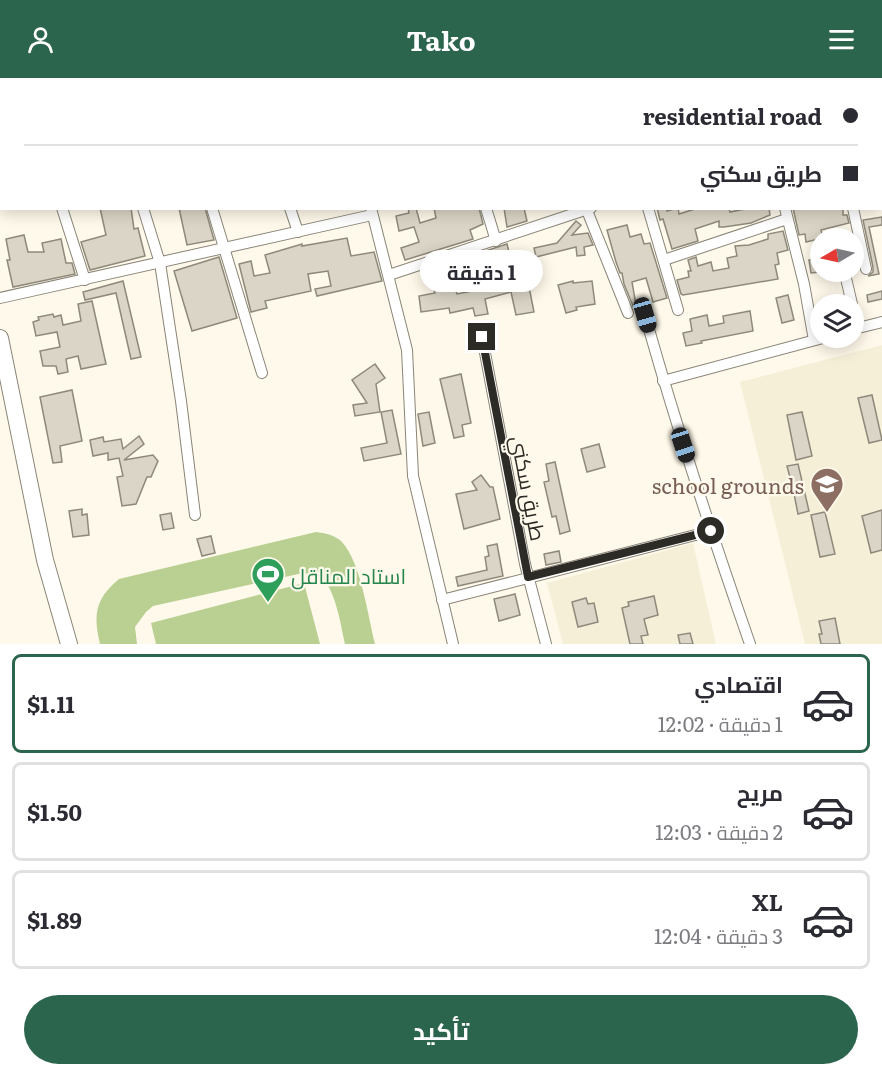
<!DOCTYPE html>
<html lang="ar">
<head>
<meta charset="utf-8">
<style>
  :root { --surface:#fff; --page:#f2f2f3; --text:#2b2b33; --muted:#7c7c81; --line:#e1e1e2; --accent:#2c654e }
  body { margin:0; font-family:Literata,Cairo,serif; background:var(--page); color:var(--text); direction:rtl; height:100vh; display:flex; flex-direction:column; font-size:22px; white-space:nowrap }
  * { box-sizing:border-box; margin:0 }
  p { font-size:20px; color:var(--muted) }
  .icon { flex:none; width:33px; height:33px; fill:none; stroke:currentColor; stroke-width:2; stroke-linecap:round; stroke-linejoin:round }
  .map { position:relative; height:566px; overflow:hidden; direction:ltr }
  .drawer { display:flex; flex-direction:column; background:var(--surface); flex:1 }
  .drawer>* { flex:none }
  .banner { position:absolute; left:0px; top:0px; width:882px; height:132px; box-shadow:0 3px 15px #0003; direction:rtl; display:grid; align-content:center; height:132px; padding:0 24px; background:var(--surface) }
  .needle { width:39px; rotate:261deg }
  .buttons { position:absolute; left:810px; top:150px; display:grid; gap:12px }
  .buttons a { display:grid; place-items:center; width:54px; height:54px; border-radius:50%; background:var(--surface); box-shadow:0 3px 15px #0003; font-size:30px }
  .end { position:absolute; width:27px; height:27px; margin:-14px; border:8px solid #2d2b26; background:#fff; box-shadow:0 0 0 3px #fff }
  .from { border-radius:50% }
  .bubble { position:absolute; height:42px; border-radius:21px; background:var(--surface); box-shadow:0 3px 15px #0003; font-size:20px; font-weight:700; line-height:42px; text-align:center; direction:rtl }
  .car { position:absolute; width:18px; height:36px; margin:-18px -9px; border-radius:8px; box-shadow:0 0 4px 2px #0007; background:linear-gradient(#222 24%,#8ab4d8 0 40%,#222 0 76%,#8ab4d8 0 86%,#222 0) }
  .banner b { display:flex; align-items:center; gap:21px; height:57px; font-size:22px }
  .banner b+b { border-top:2px solid var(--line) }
  .banner i { width:15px; height:15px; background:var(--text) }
  ul { padding:10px 0 0; list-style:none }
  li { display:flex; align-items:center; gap:18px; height:99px; margin:0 12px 9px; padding:0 12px; border:3px solid var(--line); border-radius:9px }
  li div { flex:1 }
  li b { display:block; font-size:22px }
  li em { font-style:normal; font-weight:700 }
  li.on { border-color:var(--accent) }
  li>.icon { width:54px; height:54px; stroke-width:1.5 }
  .cta { display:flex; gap:12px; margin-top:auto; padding:12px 24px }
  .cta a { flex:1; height:69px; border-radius:36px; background:var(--accent); color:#fff; font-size:24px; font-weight:700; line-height:69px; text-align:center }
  header { display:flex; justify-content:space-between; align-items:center; height:78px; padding:0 24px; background:var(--accent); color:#fff; font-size:27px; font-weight:700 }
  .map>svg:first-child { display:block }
  .built { fill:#f6efd8 }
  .green { fill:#b9d092 }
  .building { fill:#dad5c6; stroke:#8e897b; stroke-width:1.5; fill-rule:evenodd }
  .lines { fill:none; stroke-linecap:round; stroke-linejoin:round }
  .minor-casing { stroke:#8a8577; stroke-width:12 }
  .primary-casing { stroke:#8a8577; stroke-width:18 }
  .minor { stroke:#fff; stroke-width:10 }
  .primary { stroke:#fff; stroke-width:16 }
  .route { stroke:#2d2b26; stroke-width:8 }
  .labels { text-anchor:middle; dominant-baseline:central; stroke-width:4.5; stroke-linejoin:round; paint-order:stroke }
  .education-label { font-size:21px; fill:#785e54; stroke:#fef9ea; text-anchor:end }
  .street-label { font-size:21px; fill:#2d2b26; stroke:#fef9ea }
  .leisure-label { font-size:21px; fill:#27864d; stroke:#fef9ea; text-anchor:start }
</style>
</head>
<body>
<header><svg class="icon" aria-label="menu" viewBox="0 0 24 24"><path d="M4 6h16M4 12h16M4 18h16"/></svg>Tako<svg class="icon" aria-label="person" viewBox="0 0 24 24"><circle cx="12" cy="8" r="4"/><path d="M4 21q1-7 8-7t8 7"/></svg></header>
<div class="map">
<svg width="882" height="566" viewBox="0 0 882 566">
  <rect width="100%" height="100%" fill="#fef9ea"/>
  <!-- built -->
  <g class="built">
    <path d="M882,267V566H805L740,304Z"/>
    <path d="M693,465L716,566H563L547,505Z"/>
  </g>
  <!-- green -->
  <g class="green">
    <path d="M316,454C325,455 335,457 342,464C361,485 368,538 375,566H345C341,549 335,504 317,497C313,496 307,496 303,495L153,528L146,534L135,549L137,566H100C93,537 95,521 119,501Z"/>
    <path d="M304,505L320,566H156L151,545Z"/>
  </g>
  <!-- building -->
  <g class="building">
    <path d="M100,130H131L134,151L138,150L145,178L90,192L81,164L106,157Z"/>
    <path d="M179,130H205L214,162L187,167Z"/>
    <path d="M408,130H416L420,145L436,140L434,130H479L483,146L470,152L473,161L405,182L401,170L419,164L414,149L399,153L396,138L409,135Z"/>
    <path d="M504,130H524L527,143L507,149Z"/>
    <path d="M657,130H667V133L678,130L679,136L698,130H729L730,134L750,130H769L770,137L751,145L724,149H719V143L695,151L698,163L672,171L663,141L660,142Z"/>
    <path d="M793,130H843V137H847L849,145L821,152L823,160L806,164L805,156L799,157Z"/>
    <path d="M882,139V147L869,149L879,196L868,198L873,194V189L863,142Z"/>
    <path d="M576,143L581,147L572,157L588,155L593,167L584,169L585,177L577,178L576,169L536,179L534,170L557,165Z"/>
    <path d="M627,147L630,159L641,156L644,166L650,165L667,220L653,224L646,200L632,204L636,227L633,228L624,206L622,195H620L616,184L607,152Z"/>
    <path d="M783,153L788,172L777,175L779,186L775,187L778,201L683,217L681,216L677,202L689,199L688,193H691L688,182L696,179L698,188L711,184L713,193L729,190L727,180L737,178L735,168L749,167L768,161V156Z"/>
    <path d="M24,157L28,174H44L42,165L61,161L66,185H72L75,196L13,209L7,182H10L6,161Z"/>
    <path d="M347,160L351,178L374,174L382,203L317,218L315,211L331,208L328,193L308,196L311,213L265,223L267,230L251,234L239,186L251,183L254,198L270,195L265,177L302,166V168Z"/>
    <path d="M507,166L512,186L529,182L534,202L528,204L534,234L516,237L511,214L485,221L488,236L475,238L473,230L450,235L449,230L421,234L419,218L435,215L429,200L435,198L433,190ZM467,190L473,213L457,216L449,194Z"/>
    <path d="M219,179L237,240L192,253L174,193Z"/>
    <path d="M820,181V194L811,195L809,182Z"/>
    <path d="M123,203L141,279L131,281L116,215L85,222L83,214Z"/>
    <path d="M573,203V205L592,203L595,226L576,229L577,232L566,235L558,207Z"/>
    <path d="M882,213V221L868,224L867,217Z"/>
    <path d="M788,217L794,242L782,245L776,220Z"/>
    <path d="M92,223L106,286L81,291L78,278L66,281L68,294L58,296L56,288H43L40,273L60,269L57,254L36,258L33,244L39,242L38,239L53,236L54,239L61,237L63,247L81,243L78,226Z"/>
    <path d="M750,233L753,253L701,263L702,265L686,268L683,255L692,253L690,241L707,237L709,248L724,245L723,238Z"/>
    <path d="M375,286L385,300L376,306L380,334L355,338L353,327L367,325L352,302Z"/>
    <path d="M461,296L471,345L462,347L464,358L454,360L440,301Z"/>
    <path d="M72,312L82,363L60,368L62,384L53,385L40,319Z"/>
    <path d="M872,317L882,362L869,365L858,320Z"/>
    <path d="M392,332L401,376L364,383L361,370L387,365L381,334Z"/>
    <path d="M429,334L435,365L423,368L418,336Z"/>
    <path d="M802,334L812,378L796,382L787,337Z"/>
    <path d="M139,358L144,366L124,382L153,377L158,383L151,399H147L136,426L122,428L117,399L123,398L119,380L108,382V375L93,378L90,362L103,359L104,364L121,361L123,371Z"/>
    <path d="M599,366L605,389L587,394L581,371Z"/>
    <path d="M555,384L570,453L560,456L556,438L552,439L544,404L549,403L546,386Z"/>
    <path d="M798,386L809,433L798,436L794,416L790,417L788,408L792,407L787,388Z"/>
    <path d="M481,397L490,409H493L500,441L464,451L456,416L477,412L472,404Z"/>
    <path d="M82,431V437L87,436L89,457L73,459L69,433Z"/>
    <path d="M882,432V472L871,475L862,438Z"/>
    <path d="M825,434L835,476L820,479L811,437Z"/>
    <path d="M171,435L174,450L163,452L160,437Z"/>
    <path d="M211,458L215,475L202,478L197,461Z"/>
    <path d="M497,466L503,498L458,508L456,499L487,492L485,479L489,478L487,468Z"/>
    <path d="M559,473L561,484L546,487L544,476Z"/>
    <path d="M515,516L520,537L499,543L494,521Z"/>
    <path d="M654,518L658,537L644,541L648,557L641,558L643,566H630L622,530L629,528L628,524Z"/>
    <path d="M586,520L588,526L594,525L598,544L578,549L572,524Z"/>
    <path d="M835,540L840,566H821L819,556H822L819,543Z"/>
    <path d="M690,555L693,566H680L678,557Z"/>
  </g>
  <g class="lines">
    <defs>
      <g id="minor">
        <path d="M20,0V2"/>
        <path d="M101,0L102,2"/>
        <path d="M173,0V2"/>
        <path d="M250,0V2"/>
        <path d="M336,0L337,2"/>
        <path d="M446,0L447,2"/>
        <path d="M536,0V2"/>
        <path d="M607,0V2"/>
        <path d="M694,0V2"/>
        <path d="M754,0V2"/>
        <path d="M824,0V2"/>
        <path d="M434,2L438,0"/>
        <path d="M630,2L637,0"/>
        <path d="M880,40H882"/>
        <path d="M0,114L2,113"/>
        <path d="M62,130L85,202"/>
        <path d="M143,130L160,185L181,323L195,437"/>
        <path d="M212,130L262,295"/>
        <path d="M290,130L298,154"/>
        <path d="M371,130L407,272L413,398L453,566"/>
        <path d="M486,130L496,163"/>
        <path d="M586,130L628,235"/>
        <path d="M648,130L678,232"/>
        <path d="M785,130L804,206L814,262"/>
        <path d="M853,130L866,191"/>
        <path d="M664,182L787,141"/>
        <path d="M845,196L852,226"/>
        <path d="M389,197L591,130"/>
        <path d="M0,220L372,137"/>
        <path d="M854,234L857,250"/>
        <path d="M645,237C676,348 712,457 750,566"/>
        <path d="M854,251L882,244"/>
        <path d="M482,259L525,486L546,566"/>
        <path d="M663,303L823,260"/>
        <path d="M442,522L711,453"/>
      </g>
      <path id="primary" d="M0,260L45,482L69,566"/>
    </defs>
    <!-- minor casing -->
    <use href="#minor" class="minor-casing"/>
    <!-- primary casing -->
    <use href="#primary" class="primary-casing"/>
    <!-- minor -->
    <use href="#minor" class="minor"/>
    <!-- primary -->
    <use href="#primary" class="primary"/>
  </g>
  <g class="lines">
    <!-- route -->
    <path class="route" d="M482,259L528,499L711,453"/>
  </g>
  <!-- icons -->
  <defs>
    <symbol id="school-pin" viewBox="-11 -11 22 30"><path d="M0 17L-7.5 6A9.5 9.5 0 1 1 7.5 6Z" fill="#8d6e63" stroke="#fef9ea"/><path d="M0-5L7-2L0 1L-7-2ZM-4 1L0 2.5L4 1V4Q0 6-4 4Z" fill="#fff"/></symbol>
    <symbol id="stadium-pin" viewBox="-11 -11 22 30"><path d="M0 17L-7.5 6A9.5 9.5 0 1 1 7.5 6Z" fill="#2e9e5b" stroke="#fef9ea"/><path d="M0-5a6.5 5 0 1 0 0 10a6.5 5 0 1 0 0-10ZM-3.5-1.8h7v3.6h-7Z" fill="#fff"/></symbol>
  </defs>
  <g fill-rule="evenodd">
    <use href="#school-pin" x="808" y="387" width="38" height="52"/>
    <use href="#stadium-pin" x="249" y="477" width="38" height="52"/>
  </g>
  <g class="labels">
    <!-- education labels -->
    <g class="education-label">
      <text x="804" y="406">school grounds</text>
    </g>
    <!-- street labels -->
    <g class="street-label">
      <text transform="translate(530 410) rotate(79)">طريق سكني</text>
    </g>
    <!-- leisure labels -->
    <g class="leisure-label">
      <text x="291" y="496">استاد المناقل</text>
    </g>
  </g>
</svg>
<div class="buttons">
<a><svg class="needle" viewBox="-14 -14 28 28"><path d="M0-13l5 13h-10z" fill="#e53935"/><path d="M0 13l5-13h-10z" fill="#7c7c81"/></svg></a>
<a><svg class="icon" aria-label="layers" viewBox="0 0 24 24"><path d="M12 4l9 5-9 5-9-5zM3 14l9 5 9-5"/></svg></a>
</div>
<i class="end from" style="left:711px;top:453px"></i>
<i class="end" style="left:482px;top:259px"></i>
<div class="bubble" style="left:420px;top:172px;width:123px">1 دقيقة</div>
<i class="car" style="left:645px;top:237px;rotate:164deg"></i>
<i class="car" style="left:683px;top:367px;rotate:162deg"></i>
<div class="banner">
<b><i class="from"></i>residential road</b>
<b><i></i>طريق سكني</b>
</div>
</div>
<section class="drawer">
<ul>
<li class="on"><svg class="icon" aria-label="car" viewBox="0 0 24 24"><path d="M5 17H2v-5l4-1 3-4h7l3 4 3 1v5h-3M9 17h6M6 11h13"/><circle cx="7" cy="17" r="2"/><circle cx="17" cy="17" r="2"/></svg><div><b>اقتصادي</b><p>1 دقيقة · 12:02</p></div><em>$1.11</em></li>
<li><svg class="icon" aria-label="car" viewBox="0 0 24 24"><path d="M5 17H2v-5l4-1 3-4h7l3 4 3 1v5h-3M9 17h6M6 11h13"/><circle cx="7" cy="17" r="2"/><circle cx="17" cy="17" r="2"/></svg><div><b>مريح</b><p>2 دقيقة · 12:03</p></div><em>$1.50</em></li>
<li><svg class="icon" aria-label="car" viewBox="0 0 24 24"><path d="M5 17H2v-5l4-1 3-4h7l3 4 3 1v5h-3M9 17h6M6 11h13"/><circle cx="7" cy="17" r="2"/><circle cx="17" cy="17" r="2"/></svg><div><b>XL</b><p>3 دقيقة · 12:04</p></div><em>$1.89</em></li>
</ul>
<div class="cta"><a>تأكيد</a></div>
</section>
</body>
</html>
